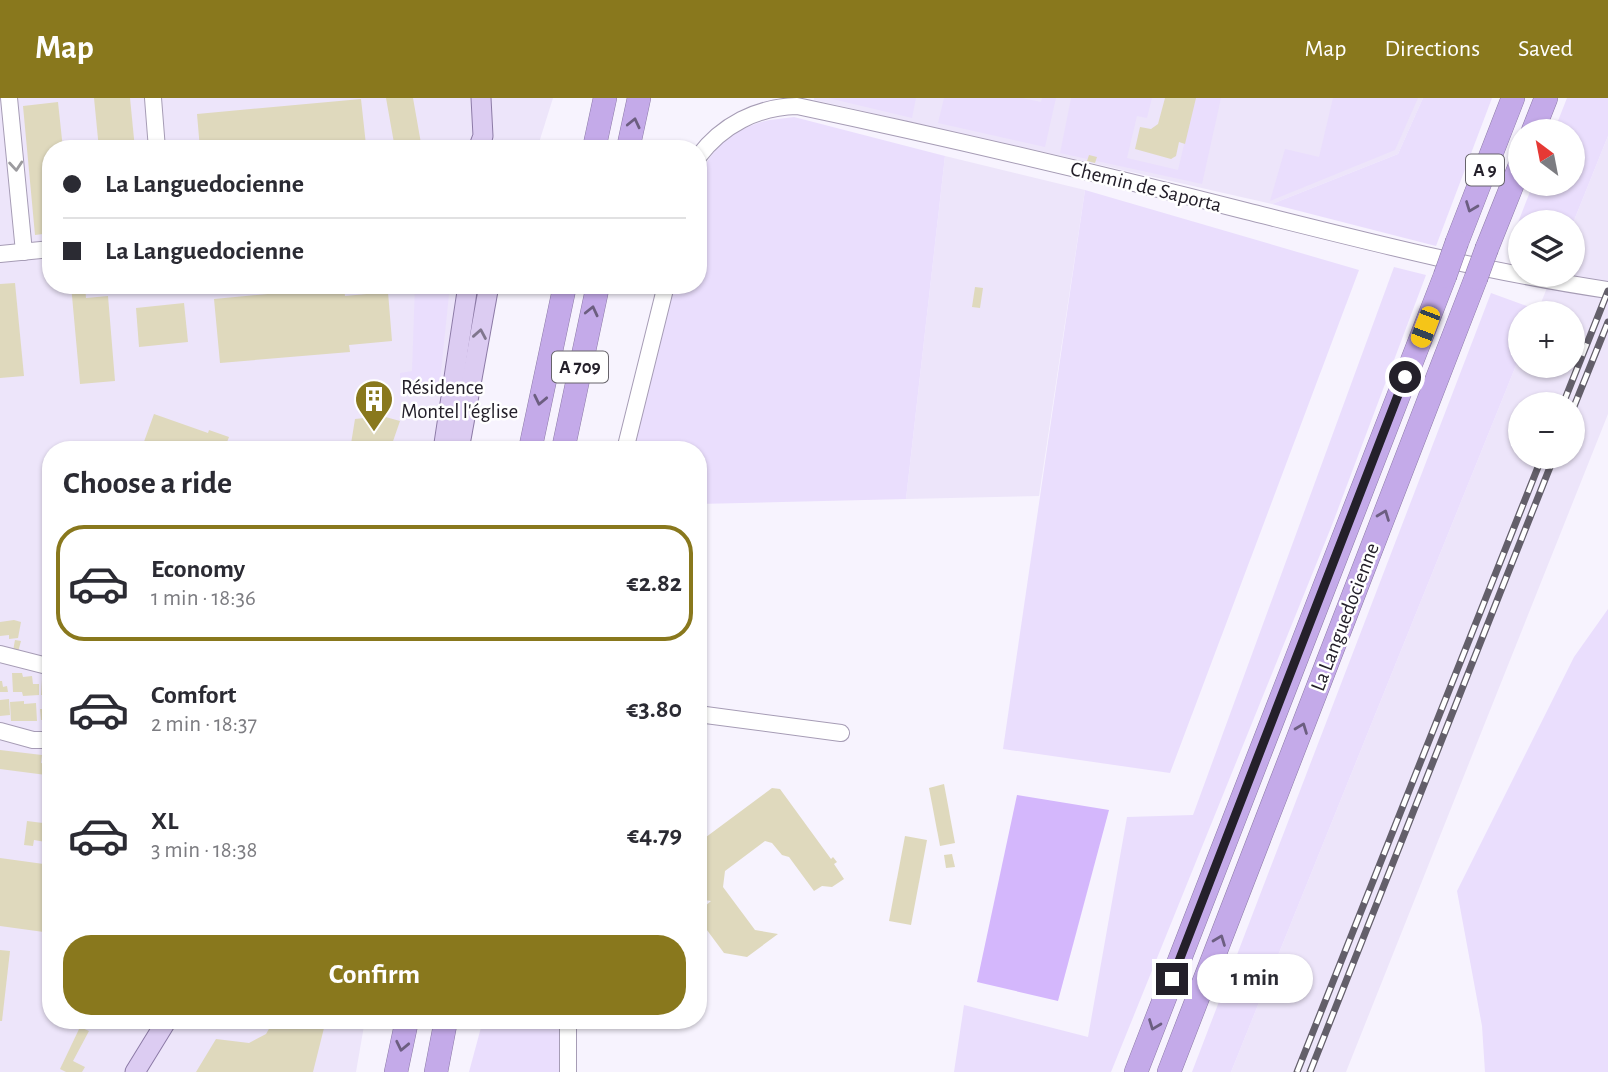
<!DOCTYPE html>
<html lang="en">
<head>
<meta charset="utf-8">
<style>
  :root { --surface:#fff; --page:#f7f7f7; --text:#2b2b33; --muted:#7c7c81; --line:#e1e1e2; --accent:#89781d }
  body { margin:0; font-family:"Alegreya Sans",sans-serif; background:var(--page); color:var(--text); height:100vh; display:flex; flex-direction:column; font-size:26px; white-space:nowrap }
  * { box-sizing:border-box; margin:0 }
  p { font-size:23px; color:var(--muted) }
  .icon { flex:none; width:38px; height:38px; fill:none; stroke:currentColor; stroke-width:2; stroke-linecap:round; stroke-linejoin:round }
  .map { position:relative; flex:1; overflow:hidden }
  .sheet { position:absolute; left:42px; top:343px; width:665px; height:588px; display:flex; flex-direction:column; background:var(--surface); border-radius:28px; box-shadow:0 2px 5px #0004 }
  .sheet>* { flex:none }
  .top-card { position:absolute; left:42px; top:42px; width:665px; height:154px; border-radius:28px; box-shadow:0 2px 5px #0004; display:grid; align-content:center; height:154px; padding:0 21px; background:var(--surface) }
  .needle { width:46px; rotate:328deg }
  .fabs { position:absolute; left:1508px; top:21px; display:grid; gap:14px }
  .fabs a { display:grid; place-items:center; width:77px; height:77px; border-radius:50%; background:var(--surface); box-shadow:0 2px 5px #0004; font-size:35px }
  .end { position:absolute; width:32px; height:32px; margin:-16px; border:9px solid #24202a; background:#fff; box-shadow:0 0 0 4px #fff }
  .from { border-radius:50% }
  .bubble { position:absolute; height:49px; border-radius:24px; background:var(--surface); box-shadow:0 2px 5px #0004; font-size:23px; font-weight:600; line-height:49px; text-align:center }
  .car { position:absolute; width:21px; height:42px; margin:-21px -10px; border-radius:9px; box-shadow:0 0 5px 2px #0007; background:linear-gradient(#f5c518 24%,#345 0 40%,#f5c518 0 76%,#345 0 86%,#f5c518 0) }
  .top-card b { display:flex; align-items:center; gap:24px; height:66px; font-size:26px }
  .top-card b+b { border-top:2px solid var(--line) }
  .top-card i { width:18px; height:18px; background:var(--text) }
  ul { padding:0; list-style:none }
  li { display:flex; align-items:center; gap:21px; height:116px; margin:0 14px 10px; padding:0 7px; border:4px solid transparent; border-radius:28px }
  li div { flex:1 }
  li b { display:block; font-size:26px }
  li em { font-style:normal; font-weight:600 }
  li.active { border-color:var(--accent) }
  li>.icon { width:63px; height:63px; stroke-width:1.5 }
  h2 { padding:0 21px; font-size:32px; line-height:84px }
  .primary-button { display:flex; gap:14px; margin-top:auto; padding:14px 21px }
  .primary-button a { flex:1; height:80px; border-radius:28px; background:var(--accent); color:#fff; font-size:28px; font-weight:600; line-height:80px; text-align:center }
  header { display:flex; align-items:center; gap:42px; box-sizing:border-box; height:98px; padding:0 35px; background:var(--accent); color:#fff }
  header strong { font-size:33px }
  nav { display:flex; gap:38px; margin-inline-start:auto; font-size:24px }
  .map>svg:first-child { display:block }
  .built { fill:#ede5fa; fill-rule:evenodd }
  .green { fill:#eadefd }
  .water { fill:#d4b7fc }
  .building { fill:#dfd9bd }
  .lines { fill:none; stroke-linecap:round; stroke-linejoin:round }
  .minor-casing { stroke:#a69cb5; stroke-width:18 }
  .major-casing { stroke:#8c7aa6; stroke-width:21 }
  .highway-casing { stroke:#8c7aa6; stroke-width:24 }
  .minor { stroke:#fff; stroke-width:16 }
  .major { stroke:#dcccf2; stroke-width:19 }
  .highway { stroke:#c4aae9; stroke-width:23 }
  .rail-casing { stroke:#635f6a; stroke-width:7 }
  .rail { stroke:#fff; stroke-width:4.5; stroke-dasharray:13; stroke-linecap:butt }
  .highway-bridge-casing { stroke:#8c7aa6; stroke-width:24; stroke-linecap:butt }
  .highway-bridge { stroke:#c4aae9; stroke-width:23 }
  .oneway { stroke:#6c5e80 }
  .oneway2 { stroke:#9c9b9f }
  .oneway3 { stroke:#80768e }
  .route { stroke:#24202a; stroke-width:9 }
  .labels { text-anchor:middle; dominant-baseline:central; stroke-width:5; stroke-linejoin:round; paint-order:stroke }
  .shield { fill:#fff; stroke:#66636a; stroke-width:2 }
  .shield-label { font-size:19px; font-weight:bold; fill:#24202a }
  .street-label { font-size:21px; fill:#24202a; stroke:#fff }
  .poi-label { font-size:21px; fill:#24202a; stroke:#fff; text-anchor:start }
</style>
</head>
<body>
<header>
<strong>Map</strong>
<nav><a>Map</a><a>Directions</a><a>Saved</a></nav>
</header>
<div class="map">
<svg width="1608" height="974" viewBox="0 0 1608 974">
  <rect width="100%" height="100%" fill="#f7f3fe"/>
  <!-- built -->
  <g class="built">
    <path d="M0,0H553L537,51H51V187H471L448,352H51V922H365L356,974H0Z"/>
    <path d="M814,0H1423L1398,56L1272,106L814,2Z"/>
    <path d="M1608,38V316L1346,974H1231L1521,255V268H1573V215H1537L1552,177H1573V125ZM1521,306H1573V359H1521Z"/>
    <path d="M945,58L1085,92L1039,398L906,401Z"/>
  </g>
  <!-- green -->
  <g class="green">
    <path d="M828,0H916L912,20Z"/>
    <path d="M944,0H1022L1041,4L1042,0H1056L1045,49L938,25Z"/>
    <path d="M1071,0H1152L1147,20L1137,18L1127,60L1178,72L1195,0H1221L1202,86L1060,55Z"/>
    <path d="M1333,0H1418L1395,52L1270,103L1285,51L1319,59Z"/>
    <path d="M1423,0H1492L1436,148L1272,106L1398,56Z"/>
    <path d="M1567,0H1608V38L1573,125L1521,124V155L1508,150L1533,86H1573V33H1554Z"/>
    <path d="M794,19L945,58L906,401L698,406V352H630L672,187H698V85C705,57 728,36 755,26C767,21 782,21 794,19Z"/>
    <path d="M1085,92L1359,172L1170,675L1003,651Z"/>
    <path d="M1394,169L1426,177L1332,427L1111,974H954L964,907L1088,939L1127,719L1193,717Z"/>
    <path d="M415,187H450L440,283L400,295V275L412,273Z"/>
    <path d="M1491,195L1538,212L1537,215H1521V255L1231,974H1192Z"/>
    <path d="M1608,511V974H1485L1482,928L1457,793L1574,559Z"/>
    <path d="M483,922H561L562,974H469Z"/>
  </g>
  <!-- water -->
  <path class="water" d="M1017,697L1109,712L1058,903L977,884Z"/>
  <!-- building -->
  <g class="building">
    <path d="M94,0H130L135,51H99Z"/>
    <path d="M386,0H413L422,51H200L197,16L361,1L366,47L394,45Z"/>
    <path d="M1165,0H1196L1185,46L1179,44L1176,58L1171,61L1135,51L1140,29L1151,31L1158,26Z"/>
    <path d="M58,4L63,51H51V135L35,137L23,8Z"/>
    <path d="M1089,57L1097,59L1095,65L1087,63Z"/>
    <path d="M15,185L24,278L0,280V186Z"/>
    <path d="M71,187H85L86,200L108,198L115,283L80,286Z"/>
    <path d="M344,189L345,198L388,194L392,243L349,247L350,254L220,265L214,201Z"/>
    <path d="M975,189L983,190L980,210L972,209Z"/>
    <path d="M184,205L188,244L139,249L136,210Z"/>
    <path d="M154,316L208,335L209,332L229,339L224,352H141Z"/>
    <path d="M382,318L400,323L391,349L380,347L379,352H350L355,321Z"/>
    <path d="M14,522L21,524L18,540L9,541V537L0,538V524Z"/>
    <path d="M45,531L51,533V553L45,551L47,543L42,541Z"/>
    <path d="M15,542L21,543L18,554L13,553Z"/>
    <path d="M12,575H22L23,579L32,578L33,586H39V597L23,598L22,594H13Z"/>
    <path d="M42,581L51,582V597H41Z"/>
    <path d="M0,583H2L3,589L7,588L8,594H0Z"/>
    <path d="M9,601L10,617L0,618V602Z"/>
    <path d="M24,603V606L36,605L37,623H11L10,604Z"/>
    <path d="M40,611H51V629H48L47,622H41Z"/>
    <path d="M0,652L42,657L41,665L47,666L46,677L0,671Z"/>
    <path d="M944,686L955,745L940,748L929,690Z"/>
    <path d="M772,690L780,691L831,761L833,759L837,764L834,766L844,781L832,789L822,788L814,793L789,759L782,757L772,745L765,743L725,773L723,789L755,832L778,836L747,859L724,855L698,820V808L704,809L711,803L698,801V745Z"/>
    <path d="M27,723L51,726V745L34,742L33,748L24,747Z"/>
    <path d="M905,738L927,742L911,827L889,823Z"/>
    <path d="M952,756L955,769L946,770L944,757Z"/>
    <path d="M0,760L51,767V804H45V811H51V835L0,828Z"/>
    <path d="M0,852L10,853L2,923H0Z"/>
    <path d="M274,922H326L313,974H196L216,941L249,945L266,936Z"/>
    <path d="M80,929L89,933L73,963L85,969L82,974H66L60,971Z"/>
  </g>
  <g class="lines">
    <defs>
      <g id="minor">
        <path d="M9,0L24,154"/>
        <path d="M153,0L157,51"/>
        <path d="M698,59C722,27 757,9 797,8C948,40 1097,75 1246,113C1366,143 1485,174 1608,192"/>
        <path d="M0,156L51,151"/>
        <path d="M625,352L666,187"/>
        <path d="M0,556L51,569"/>
        <path d="M698,616L841,635"/>
        <path d="M0,633L33,642H51"/>
        <path d="M568,974V922"/>
      </g>
      <g id="major">
        <path d="M478,51L483,38L481,0"/>
        <path d="M443,352L468,187"/>
        <path d="M459,352L489,187"/>
        <path d="M135,974L167,922"/>
      </g>
      <g id="highway">
        <path d="M1533,33L1546,0"/>
        <path d="M594,51L605,0"/>
        <path d="M628,51L639,0"/>
        <path d="M1457,144L1513,0"/>
        <path d="M1487,150L1521,65"/>
        <path d="M530,352L565,187"/>
        <path d="M563,352L598,187"/>
        <path d="M396,974L407,922"/>
        <path d="M436,974L446,922"/>
        <path d="M1136,974L1445,178"/>
        <path d="M1169,974L1476,180"/>
      </g>
    </defs>
    <!-- minor casing -->
    <use href="#minor" class="minor-casing"/>
    <!-- major casing -->
    <use href="#major" class="major-casing"/>
    <!-- highway casing -->
    <use href="#highway" class="highway-casing"/>
    <!-- minor -->
    <use href="#minor" class="minor"/>
    <!-- major -->
    <use href="#major" class="major"/>
    <!-- highway -->
    <use href="#highway" class="highway"/>
    <defs>
      <g id="rail">
        <path d="M1563,306L1608,193"/>
        <path d="M1573,311L1608,224"/>
        <path d="M1297,974L1542,359"/>
        <path d="M1310,974L1554,359"/>
      </g>
    </defs>
    <!-- rail casing -->
    <use href="#rail" class="rail-casing"/>
    <!-- rail -->
    <use href="#rail" class="rail"/>
    <defs>
      <g id="highway-bridge">
        <path d="M1445,178L1457,144"/>
        <path d="M1476,180L1487,150"/>
      </g>
    </defs>
    <!-- highway-bridge casing -->
    <use href="#highway-bridge" class="highway-bridge-casing"/>
    <!-- highway-bridge -->
    <use href="#highway-bridge" class="highway-bridge"/>
  </g>
  <!-- one-way arrows -->
  <defs><path id="oneway-chevron" d="M-2-3.5L2.5 0L-2 3.5" fill="none" stroke-width="1.6" stroke-linecap="round" stroke-linejoin="round" transform="scale(1.75)"/></defs>
  <g class="oneway">
    <use href="#oneway-chevron" transform="translate(634 25) rotate(-77)"/>
    <use href="#oneway-chevron" transform="translate(1471 109) rotate(111)"/>
    <use href="#oneway-chevron" transform="translate(592 213) rotate(-77)"/>
    <use href="#oneway-chevron" transform="translate(540 302) rotate(102)"/>
    <use href="#oneway-chevron" transform="translate(1384 417) rotate(-69)"/>
    <use href="#oneway-chevron" transform="translate(1302 630) rotate(-69)"/>
    <use href="#oneway-chevron" transform="translate(1220 842) rotate(-69)"/>
    <use href="#oneway-chevron" transform="translate(1154 927) rotate(111)"/>
    <use href="#oneway-chevron" transform="translate(402 948) rotate(102)"/>
  </g>
  <use class="oneway2" href="#oneway-chevron" transform="translate(16 68) rotate(85)"/>
  <use class="oneway3" href="#oneway-chevron" transform="translate(480 236) rotate(-80)"/>
  <g class="lines">
    <!-- route -->
    <path class="route" d="M1172,881L1405,279"/>
  </g>
  <!-- icons -->
  <defs>
    <symbol id="building-pin" viewBox="-11 -11 22 30"><path d="M0 17L-7.5 6A9.5 9.5 0 1 1 7.5 6Z" fill="#89781d" stroke="#fff"/><path d="M-4-6H4V6H1V3H-1V6H-4ZM-2.5-4.3h1.7v1.8h-1.7ZM.8-4.3h1.7v1.8H.8ZM-2.5-1h1.7V.8h-1.7ZM.8-1h1.7V.8H.8Z" fill="#fff"/></symbol>
  </defs>
  <g fill-rule="evenodd">
    <use href="#building-pin" x="352" y="279" width="44" height="60"/>
  </g>
  <g class="labels">
    <!-- shield labels -->
    <g class="shield">
      <rect x="1466" y="56.5" width="38" height="31" rx="5"/>
      <rect x="552" y="253.5" width="56" height="31" rx="5"/>
    </g>
    <g class="shield-label">
      <text x="1485" y="72">A 9</text>
      <text x="580" y="269">A 709</text>
    </g>
    <!-- street labels -->
    <g class="street-label">
      <text transform="translate(1146 89) rotate(14)">Chemin de Saporta</text>
      <text transform="translate(1345 519) rotate(-69)">La Languedocienne</text>
    </g>
    <!-- poi labels -->
    <g class="poi-label">
      <text x="401" y="289">Résidence<tspan x="401" dy="24">Montel l'église</tspan></text>
    </g>
  </g>
</svg>
<div class="fabs">
<a><svg class="needle" viewBox="-14 -14 28 28"><path d="M0-13l5 13h-10z" fill="#e53935"/><path d="M0 13l5-13h-10z" fill="#7c7c81"/></svg></a>
<a><svg class="icon" aria-label="layers" viewBox="0 0 24 24"><path d="M12 4l9 5-9 5-9-5zM3 14l9 5 9-5"/></svg></a>
<a>+</a>
<a>−</a>
</div>
<i class="end from" style="left:1405px;top:279px"></i>
<i class="end" style="left:1172px;top:881px"></i>
<div class="bubble" style="left:1197px;top:856px;width:116px">1 min</div>
<i class="car" style="left:1425px;top:229px;rotate:201deg"></i>
<div class="top-card">
<b><i class="from"></i>La Languedocienne</b>
<b><i></i>La Languedocienne</b>
</div>
<section class="sheet">
<h2>Choose a ride</h2>
<ul>
<li class="active"><svg class="icon" aria-label="car" viewBox="0 0 24 24"><path d="M5 17H2v-5l4-1 3-4h7l3 4 3 1v5h-3M9 17h6M6 11h13"/><circle cx="7" cy="17" r="2"/><circle cx="17" cy="17" r="2"/></svg><div><b>Economy</b><p>1 min · 18:36</p></div><em>€2.82</em></li>
<li><svg class="icon" aria-label="car" viewBox="0 0 24 24"><path d="M5 17H2v-5l4-1 3-4h7l3 4 3 1v5h-3M9 17h6M6 11h13"/><circle cx="7" cy="17" r="2"/><circle cx="17" cy="17" r="2"/></svg><div><b>Comfort</b><p>2 min · 18:37</p></div><em>€3.80</em></li>
<li><svg class="icon" aria-label="car" viewBox="0 0 24 24"><path d="M5 17H2v-5l4-1 3-4h7l3 4 3 1v5h-3M9 17h6M6 11h13"/><circle cx="7" cy="17" r="2"/><circle cx="17" cy="17" r="2"/></svg><div><b>XL</b><p>3 min · 18:38</p></div><em>€4.79</em></li>
</ul>
<div class="primary-button"><a>Confirm</a></div>
</section>
</div>
</body>
</html>
